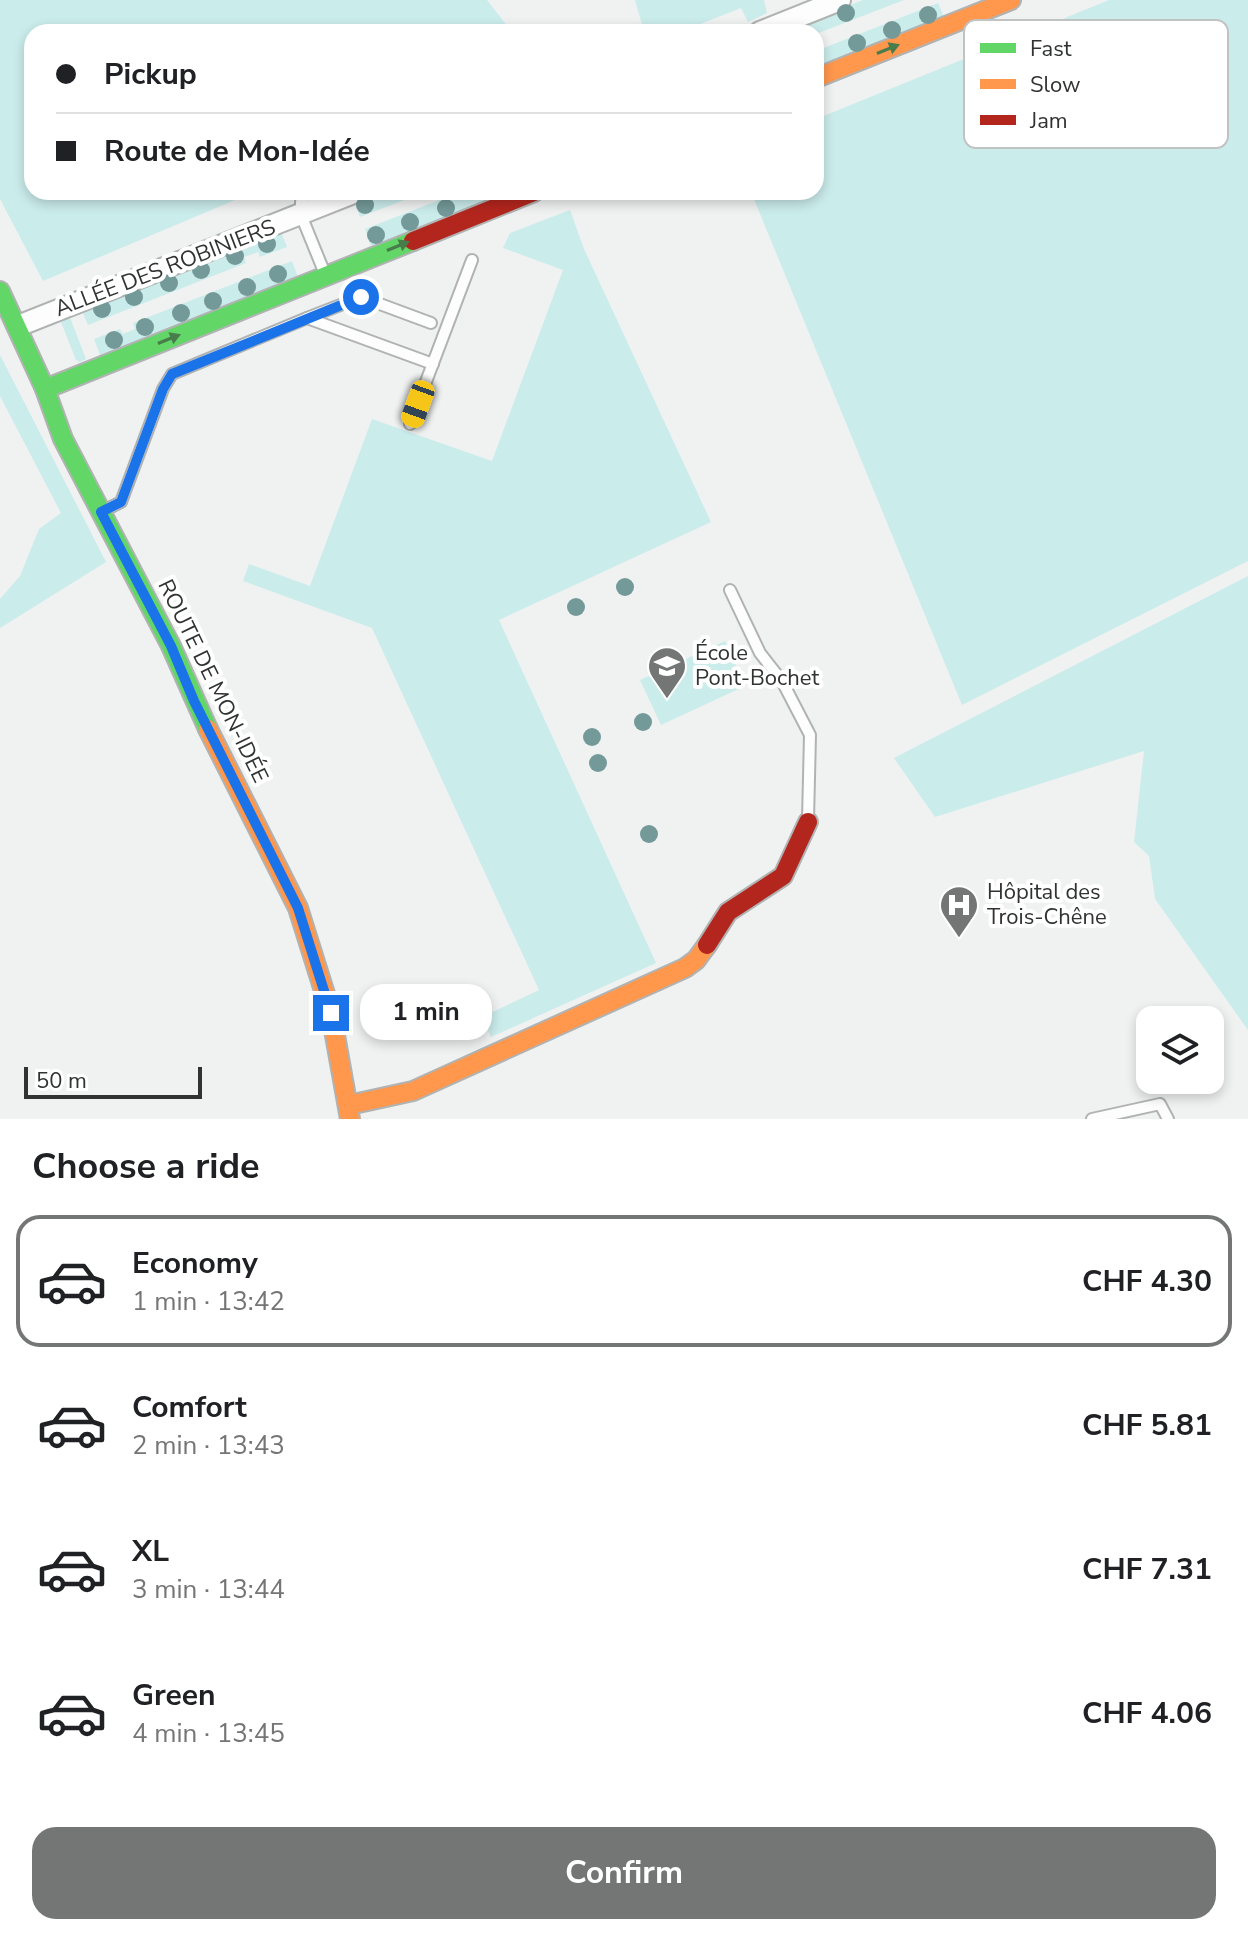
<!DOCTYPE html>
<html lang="en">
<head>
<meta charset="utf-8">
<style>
  :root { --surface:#fff; --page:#f2f2f2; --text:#202124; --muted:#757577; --line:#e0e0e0; --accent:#747575 }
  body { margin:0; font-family:"Nunito Sans",sans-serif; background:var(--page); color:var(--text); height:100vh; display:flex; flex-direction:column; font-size:30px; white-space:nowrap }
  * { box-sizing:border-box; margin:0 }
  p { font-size:26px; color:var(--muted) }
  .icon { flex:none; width:44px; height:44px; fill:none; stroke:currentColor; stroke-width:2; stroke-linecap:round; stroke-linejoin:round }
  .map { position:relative; height:1119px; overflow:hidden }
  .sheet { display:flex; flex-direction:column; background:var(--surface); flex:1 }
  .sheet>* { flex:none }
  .guide { position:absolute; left:24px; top:24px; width:800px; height:176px; border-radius:24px; box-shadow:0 4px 12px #0003; display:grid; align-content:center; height:176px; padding:0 32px; background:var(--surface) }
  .controls { position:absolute; left:1136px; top:1006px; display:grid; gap:16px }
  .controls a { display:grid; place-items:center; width:88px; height:88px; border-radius:16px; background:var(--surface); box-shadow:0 4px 12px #0003; font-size:40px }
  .scale { position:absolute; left:24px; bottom:20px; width:178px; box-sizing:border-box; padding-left:8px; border:4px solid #313232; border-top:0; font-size:22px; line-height:28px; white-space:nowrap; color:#313232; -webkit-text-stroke:6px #fff; paint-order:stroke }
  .end { position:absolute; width:36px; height:36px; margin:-18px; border:10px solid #1a73e8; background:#fff; box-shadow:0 0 0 4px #fff }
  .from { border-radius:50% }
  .bubble { position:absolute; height:56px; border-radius:24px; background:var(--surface); box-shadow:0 4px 12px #0003; font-size:26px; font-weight:700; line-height:56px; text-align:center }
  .car { position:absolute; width:24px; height:48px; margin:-24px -12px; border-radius:10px; box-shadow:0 0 6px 2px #0007; background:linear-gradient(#f5c518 24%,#345 0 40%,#f5c518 0 76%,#345 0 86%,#f5c518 0) }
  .guide b { display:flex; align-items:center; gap:28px; height:76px; font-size:30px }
  .guide b+b { border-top:2px solid var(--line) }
  .guide i { width:20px; height:20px; background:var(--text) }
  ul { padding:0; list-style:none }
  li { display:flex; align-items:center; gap:24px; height:132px; margin:0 16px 12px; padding:0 16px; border:4px solid transparent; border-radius:24px }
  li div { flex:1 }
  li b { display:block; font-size:30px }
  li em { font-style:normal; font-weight:700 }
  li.selected { border-color:var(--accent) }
  li>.icon { width:72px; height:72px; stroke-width:1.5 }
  h2 { padding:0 32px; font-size:36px; line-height:96px }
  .button { display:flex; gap:16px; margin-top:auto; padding:16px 32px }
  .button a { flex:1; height:92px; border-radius:24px; background:var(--accent); color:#fff; font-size:32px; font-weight:700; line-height:92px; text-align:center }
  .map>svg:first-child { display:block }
  .green { fill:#caeceb }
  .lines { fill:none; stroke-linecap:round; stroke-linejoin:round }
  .lane-casing { stroke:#b1b3b3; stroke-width:14 }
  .street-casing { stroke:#b1b3b3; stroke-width:24 }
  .fast-casing { stroke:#b1b3b3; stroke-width:22 }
  .slow-casing { stroke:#b1b3b3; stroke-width:22 }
  .jam-casing { stroke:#b1b3b3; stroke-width:22 }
  .lane { stroke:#fdfdfd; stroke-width:10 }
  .street { stroke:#fdfdfd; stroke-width:20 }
  .fast { stroke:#63d668; stroke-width:18 }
  .slow { stroke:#ff974d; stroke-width:18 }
  .jam { stroke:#b3261e; stroke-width:18 }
  .tree { fill:#739998 }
  .oneway { fill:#487c4a }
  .route { stroke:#1a73e8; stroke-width:10 }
  .labels { text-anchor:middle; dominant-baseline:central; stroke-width:8; stroke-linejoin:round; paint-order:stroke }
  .street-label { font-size:22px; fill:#313232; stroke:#fff }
  .poi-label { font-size:22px; fill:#313232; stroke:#fff; text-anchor:start }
  .key { fill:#fff; stroke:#c1c2c2; stroke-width:2 }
  .key-label { font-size:22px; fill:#313232 }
</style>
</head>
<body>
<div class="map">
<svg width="1248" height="1119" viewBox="0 0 1248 1119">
  <rect width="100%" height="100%" fill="#f0f2f2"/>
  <!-- green -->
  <g class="green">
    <path d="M0,0H487L512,32H32V192H254L43,281L0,199Z"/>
    <path d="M635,0H764L767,13L748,22L741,8L680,32H644Z"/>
    <path d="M863,0H904L816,34V32H782Z"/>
    <path d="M1109,0H1248V561L962,705L751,192H816V119Z"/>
    <path d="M938,3L945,19L816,70V51Z"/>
    <path d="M377,192H425L360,217L354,201Z"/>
    <path d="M460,192H508L371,246L365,229Z"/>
    <path d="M570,210L584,249L711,522L499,620L656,963L491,1037L482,1017L539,990L372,628L243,581L249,564L310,586L372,419L492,461L563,270L503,248L510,233Z"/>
    <path d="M281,232L287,247L260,257L258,252L244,257L246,263L88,325L82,311Z"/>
    <path d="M292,261L298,277L100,355L94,339L120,329L123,334L135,329L133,323Z"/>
    <path d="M69,315L86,359L80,362L76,360L61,322L62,318Z"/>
    <path d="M0,355L106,562L0,628V599L20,576L39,529L61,513L0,396Z"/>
    <path d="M1248,576V1030L1155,899L1149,856L1134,842L1144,751L935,817L894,758Z"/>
    <path d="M725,641L745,686L661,725L640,680Z"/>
  </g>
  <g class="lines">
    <defs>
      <g id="lane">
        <path d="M308,192L301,202V215L325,274"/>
        <path d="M307,318L361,297L431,323"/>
        <path d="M410,424L472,260"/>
        <path d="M103,511L121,502L163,389L172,374L307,318L433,364"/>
        <path d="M730,590L760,653L782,681L810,735L808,820"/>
        <path d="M1092,1119L1160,1104L1168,1119"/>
      </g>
      <g id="street">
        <path d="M760,32L840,0"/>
        <path d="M18,326L356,192"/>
      </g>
      <g id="fast">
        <path d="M0,291L45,389L63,439L171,646L208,729"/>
        <path d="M45,389L413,241"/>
      </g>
      <g id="slow">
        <path d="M816,78L1011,0"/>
        <path d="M208,729L298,908L331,1013L350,1119"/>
        <path d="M349,1105L413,1091L685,968L696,960L707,945"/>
      </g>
      <g id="jam">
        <path d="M413,241L534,192"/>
        <path d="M707,945L728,912L783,876L808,822"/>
      </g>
    </defs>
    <!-- lane casing -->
    <use href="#lane" class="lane-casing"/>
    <!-- street casing -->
    <use href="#street" class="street-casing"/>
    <!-- fast casing -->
    <use href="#fast" class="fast-casing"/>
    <!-- slow casing -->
    <use href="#slow" class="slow-casing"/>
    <!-- jam casing -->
    <use href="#jam" class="jam-casing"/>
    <!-- lane -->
    <use href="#lane" class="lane"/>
    <!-- street -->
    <use href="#street" class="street"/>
    <!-- fast -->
    <use href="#fast" class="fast"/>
    <!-- slow -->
    <use href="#slow" class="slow"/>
    <!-- jam -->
    <use href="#jam" class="jam"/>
  </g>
  <!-- trees -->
  <g class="tree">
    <circle cx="846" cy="13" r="9"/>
    <circle cx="928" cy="15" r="9"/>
    <circle cx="892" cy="30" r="9"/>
    <circle cx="857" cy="43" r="9"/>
    <circle cx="365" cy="205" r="9"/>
    <circle cx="446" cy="208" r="9"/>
    <circle cx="410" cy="222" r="9"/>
    <circle cx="376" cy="235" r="9"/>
    <circle cx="267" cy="244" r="9"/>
    <circle cx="235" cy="256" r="9"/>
    <circle cx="201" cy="270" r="9"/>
    <circle cx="278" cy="274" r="9"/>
    <circle cx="169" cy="283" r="9"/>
    <circle cx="247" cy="287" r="9"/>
    <circle cx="134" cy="297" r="9"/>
    <circle cx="213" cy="301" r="9"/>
    <circle cx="102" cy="309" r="9"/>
    <circle cx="181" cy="313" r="9"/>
    <circle cx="145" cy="327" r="9"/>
    <circle cx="114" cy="340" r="9"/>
    <circle cx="625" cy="587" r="9"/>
    <circle cx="576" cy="607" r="9"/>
    <circle cx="643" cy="722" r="9"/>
    <circle cx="592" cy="737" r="9"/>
    <circle cx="598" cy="763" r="9"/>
    <circle cx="649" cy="834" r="9"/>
  </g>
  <!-- one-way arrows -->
  <defs><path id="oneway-solid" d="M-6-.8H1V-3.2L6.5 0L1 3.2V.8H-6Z" transform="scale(2)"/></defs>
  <g class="oneway">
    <use href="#oneway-solid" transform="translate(888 49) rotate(-22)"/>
    <use href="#oneway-solid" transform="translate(398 246) rotate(-22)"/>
    <use href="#oneway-solid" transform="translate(169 339) rotate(-22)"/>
  </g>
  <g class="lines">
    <!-- route -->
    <path class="route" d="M331,1013L298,908L194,701L171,646L101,512L121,502L163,389L172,374L361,297"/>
  </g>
  <!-- icons -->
  <defs>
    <symbol id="school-pin" viewBox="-11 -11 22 30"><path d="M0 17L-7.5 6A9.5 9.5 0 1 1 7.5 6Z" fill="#747575" stroke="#fff"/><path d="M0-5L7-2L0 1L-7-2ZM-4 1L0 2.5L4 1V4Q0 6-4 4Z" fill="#fff"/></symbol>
    <symbol id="hospital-pin" viewBox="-11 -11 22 30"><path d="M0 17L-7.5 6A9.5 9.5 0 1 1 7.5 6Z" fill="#747575" stroke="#fff"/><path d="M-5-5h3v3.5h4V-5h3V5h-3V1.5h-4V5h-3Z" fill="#fff"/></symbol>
  </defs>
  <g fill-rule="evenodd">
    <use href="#school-pin" x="645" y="644" width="44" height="60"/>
    <use href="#hospital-pin" x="937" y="883" width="44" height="60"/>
  </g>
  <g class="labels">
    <!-- street labels -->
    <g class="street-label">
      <text transform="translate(165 268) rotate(-21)">ALLÉE DES ROBINIERS</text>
      <text transform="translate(213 681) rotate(64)">ROUTE DE MON-IDÉE</text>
    </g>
    <!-- poi labels -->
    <g class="poi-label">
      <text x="695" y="653">École<tspan x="695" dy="25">Pont-Bochet</tspan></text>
      <text x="987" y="892">Hôpital des<tspan x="987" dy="25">Trois-Chêne</tspan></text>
    </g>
  </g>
  <!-- legend -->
  <rect x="964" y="20" width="264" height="128" rx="12" class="key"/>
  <rect x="980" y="43" width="36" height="10" fill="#63d668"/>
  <rect x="980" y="79" width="36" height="10" fill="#ff974d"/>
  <rect x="980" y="115" width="36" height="10" fill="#b3261e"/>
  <g class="key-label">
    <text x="1030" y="56">Fast</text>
    <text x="1030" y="92">Slow</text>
    <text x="1030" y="128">Jam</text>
  </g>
</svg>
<div class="controls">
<a><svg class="icon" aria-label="layers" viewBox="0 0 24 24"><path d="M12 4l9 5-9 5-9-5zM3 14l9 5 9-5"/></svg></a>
</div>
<div class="scale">50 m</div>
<i class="end from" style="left:361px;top:297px"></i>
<i class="end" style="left:331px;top:1013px"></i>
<div class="bubble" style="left:360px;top:984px;width:132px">1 min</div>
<i class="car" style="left:418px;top:404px;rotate:200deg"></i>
<div class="guide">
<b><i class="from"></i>Pickup</b>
<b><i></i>Route de Mon-Idée</b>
</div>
</div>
<section class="sheet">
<h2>Choose a ride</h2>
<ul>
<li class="selected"><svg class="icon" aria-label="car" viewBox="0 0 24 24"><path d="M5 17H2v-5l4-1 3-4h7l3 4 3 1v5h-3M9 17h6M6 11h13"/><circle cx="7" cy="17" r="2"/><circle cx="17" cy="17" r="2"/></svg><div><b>Economy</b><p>1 min · 13:42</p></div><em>CHF 4.30</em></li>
<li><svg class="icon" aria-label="car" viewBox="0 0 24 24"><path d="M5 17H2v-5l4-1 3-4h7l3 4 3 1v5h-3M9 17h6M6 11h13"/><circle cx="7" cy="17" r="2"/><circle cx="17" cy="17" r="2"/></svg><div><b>Comfort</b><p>2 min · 13:43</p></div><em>CHF 5.81</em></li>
<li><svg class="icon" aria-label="car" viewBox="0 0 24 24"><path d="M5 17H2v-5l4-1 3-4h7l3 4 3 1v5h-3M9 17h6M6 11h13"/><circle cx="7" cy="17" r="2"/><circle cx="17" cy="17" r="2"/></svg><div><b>XL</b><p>3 min · 13:44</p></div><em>CHF 7.31</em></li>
<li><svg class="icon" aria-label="car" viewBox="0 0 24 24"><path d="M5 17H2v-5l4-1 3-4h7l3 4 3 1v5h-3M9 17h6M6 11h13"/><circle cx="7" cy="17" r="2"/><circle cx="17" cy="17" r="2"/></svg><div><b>Green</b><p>4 min · 13:45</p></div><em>CHF 4.06</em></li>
</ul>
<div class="button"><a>Confirm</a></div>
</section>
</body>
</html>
